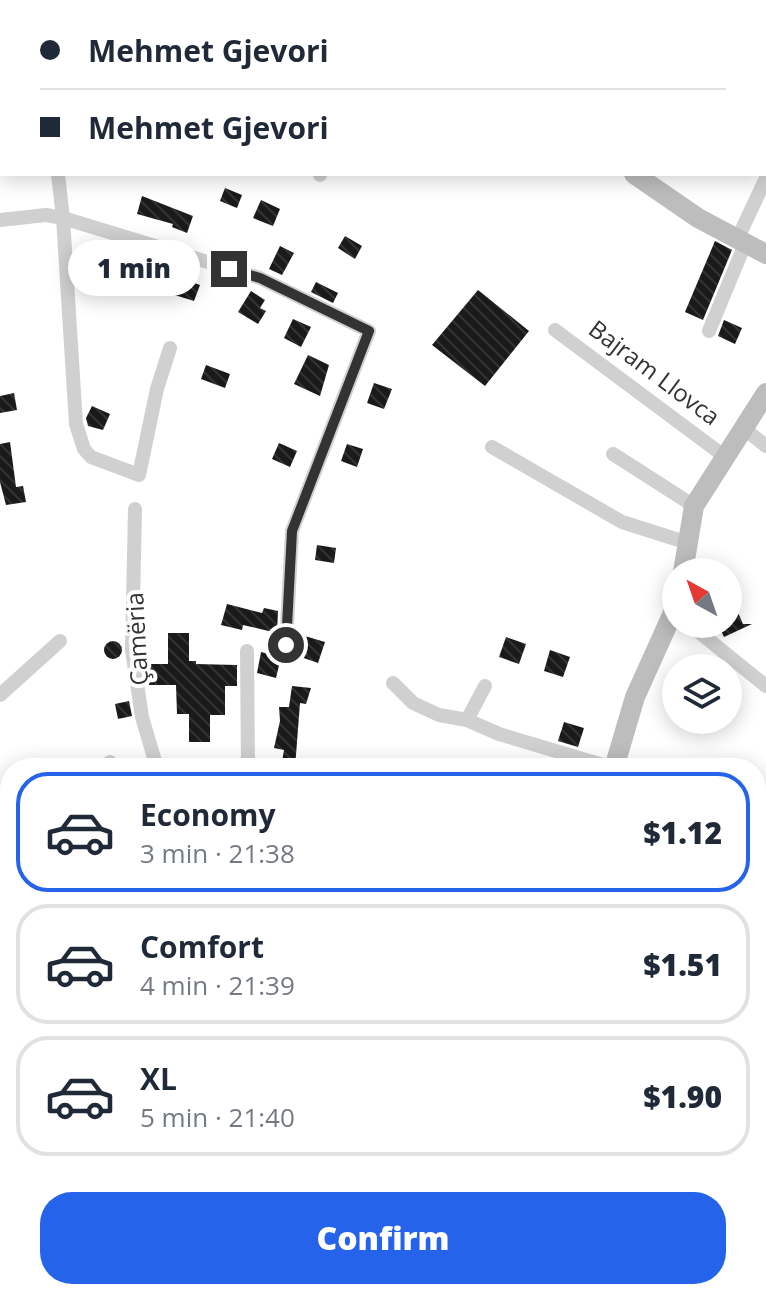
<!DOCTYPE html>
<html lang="en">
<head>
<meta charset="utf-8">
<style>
  :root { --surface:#fff; --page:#f2f2f3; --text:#1f2937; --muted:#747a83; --line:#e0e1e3; --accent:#2563eb }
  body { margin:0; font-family:"Open Sans",sans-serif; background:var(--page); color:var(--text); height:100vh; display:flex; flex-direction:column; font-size:30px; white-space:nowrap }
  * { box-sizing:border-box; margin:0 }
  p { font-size:26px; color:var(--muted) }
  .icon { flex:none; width:44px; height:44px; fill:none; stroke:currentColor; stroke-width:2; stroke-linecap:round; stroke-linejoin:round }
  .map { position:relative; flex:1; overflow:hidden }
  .side { position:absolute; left:0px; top:758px; width:766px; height:542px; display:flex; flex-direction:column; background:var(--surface); border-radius:32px 32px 0 0; box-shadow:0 4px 20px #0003 }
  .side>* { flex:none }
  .banner { position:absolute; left:0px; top:0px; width:766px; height:176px; box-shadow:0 4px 20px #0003; display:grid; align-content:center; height:176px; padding:0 40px; background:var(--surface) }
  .needle { width:52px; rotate:320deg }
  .tools { position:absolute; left:662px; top:558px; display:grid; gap:16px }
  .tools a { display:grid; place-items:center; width:80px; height:80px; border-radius:50%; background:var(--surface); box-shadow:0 4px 20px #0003; font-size:40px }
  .end { position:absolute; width:36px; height:36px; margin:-18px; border:10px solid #333; background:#fff; box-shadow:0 0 0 4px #fff }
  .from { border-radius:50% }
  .bubble { position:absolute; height:56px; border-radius:28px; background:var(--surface); box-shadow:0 4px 20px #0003; font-size:26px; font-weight:800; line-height:56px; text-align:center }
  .banner b { display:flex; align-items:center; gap:28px; height:76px; font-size:30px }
  .banner b+b { border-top:2px solid var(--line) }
  .banner i { width:20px; height:20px; background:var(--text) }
  ul { padding:14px 0 0; list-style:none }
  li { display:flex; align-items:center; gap:24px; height:120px; margin:0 16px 12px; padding:0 24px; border:4px solid var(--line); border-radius:32px }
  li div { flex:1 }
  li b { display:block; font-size:30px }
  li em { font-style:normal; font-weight:800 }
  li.on { border-color:var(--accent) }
  li>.icon { width:72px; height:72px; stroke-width:1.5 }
  .action { display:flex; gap:16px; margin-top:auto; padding:16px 40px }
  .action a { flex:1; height:92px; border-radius:32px; background:var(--accent); color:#fff; font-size:32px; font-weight:800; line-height:92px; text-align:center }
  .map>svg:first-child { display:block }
  .building { fill:url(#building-back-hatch) }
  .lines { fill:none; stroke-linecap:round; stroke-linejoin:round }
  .street { stroke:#d0d0d0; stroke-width:14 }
  .secondary { stroke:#bdbdbd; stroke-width:20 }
  .route { stroke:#333; stroke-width:10 }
  .labels { text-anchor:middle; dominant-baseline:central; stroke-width:8; stroke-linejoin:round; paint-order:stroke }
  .street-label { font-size:24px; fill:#333; stroke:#fff }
</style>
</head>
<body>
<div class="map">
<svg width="766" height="1299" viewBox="0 0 766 1299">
  <defs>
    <pattern id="building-back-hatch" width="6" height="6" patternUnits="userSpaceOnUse" patternTransform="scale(2)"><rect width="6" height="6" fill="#1a1a1a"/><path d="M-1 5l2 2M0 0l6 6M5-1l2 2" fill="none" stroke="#333"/></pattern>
  </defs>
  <rect width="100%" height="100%" fill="#fff"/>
  <!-- building -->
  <g class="building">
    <path d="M225,188L242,195L237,208L220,201Z"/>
    <path d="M142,196L193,216L187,233L172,227L173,224L137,214Z"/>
    <path d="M261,200L280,209L273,226L253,218Z"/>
    <path d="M345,236L362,246L355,259L338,248Z"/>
    <path d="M715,241L732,250L703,320L685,312Z"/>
    <path d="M280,246L294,253L282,275L269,269Z"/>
    <path d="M114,260L148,271L149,267L200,285L194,301L110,275Z"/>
    <path d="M316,282L338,293L333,303L311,292Z"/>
    <path d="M478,290L529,331L485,386L432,345Z"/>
    <path d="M251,291L265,300L260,308L266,311L258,324L238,312Z"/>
    <path d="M293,319L311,327L301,347L284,338Z"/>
    <path d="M724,320L742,328L735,344L718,336Z"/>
    <path d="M308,355L329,365L320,396L294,384Z"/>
    <path d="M206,365L230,374L225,388L201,379Z"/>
    <path d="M374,383L392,389L384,409L367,403Z"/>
    <path d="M14,393L17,410L0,413V396Z"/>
    <path d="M92,406L110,414L103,430L88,426L86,418Z"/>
    <path d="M10,442L16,487L23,486L26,502L6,505L0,482V444Z"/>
    <path d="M279,443L297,451L290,467L272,459Z"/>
    <path d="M347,444L363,449L357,467L341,461Z"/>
    <path d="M317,545L336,548L334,563L315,560Z"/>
    <path d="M728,590L743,624H752L724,637L718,624H728Z"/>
    <path d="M227,604L262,613L264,608L278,611L277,633L243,625L242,630L221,625Z"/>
    <path d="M168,633H189V661H196V664L237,665V686H225V715H210V742H189V714H177L176,685H149V664H168Z"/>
    <path d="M305,636L325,642L318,663L298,656Z"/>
    <path d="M506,637L526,644L519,664L499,657Z"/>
    <circle cx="113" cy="650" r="9"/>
    <path d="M550,650L570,657L563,677L544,671Z"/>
    <path d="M261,652L281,657L276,678L257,673Z"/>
    <path d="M292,686L311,688L306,704L300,703L295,768H281L284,750L274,748L280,721L279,707H289Z"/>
    <path d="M129,701L132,716L118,719L115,704Z"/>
    <path d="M564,722L584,728L578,747L558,741Z"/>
    <path d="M10,864V918L0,908V870Z"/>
    <path d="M427,1290L424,1299L394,1291V1290Z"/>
    <path d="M526,1290H567L563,1299H524Z"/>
  </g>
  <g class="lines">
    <!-- street -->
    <g class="street">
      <path d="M609,0L611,2"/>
      <path d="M720,0L722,2"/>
      <path d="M64,2L65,0"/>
      <path d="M507,2L509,0"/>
      <path d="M764,47L766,48"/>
      <path d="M58,174L63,218L260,278L369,331L292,531L286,645"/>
      <path d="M320,175V174"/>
      <path d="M0,220L46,215L63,218L76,424L84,449L91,457L139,475L157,389L170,348"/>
      <path d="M737,240L766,178"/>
      <path d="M555,330L724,456"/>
      <path d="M709,331L745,244"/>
      <path d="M742,427L766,446"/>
      <path d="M492,447L622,522L685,542"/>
      <path d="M613,454L694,506"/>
      <path d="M135,509L132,650L142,717L157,768"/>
      <path d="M689,624L766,686"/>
      <path d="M247,651L248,768"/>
      <path d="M393,683L413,703L439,715L467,720L499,734L613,768"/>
      <path d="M0,695L60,641"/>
      <path d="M467,720L485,686"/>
      <path d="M103,768L110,762"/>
      <path d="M0,825L10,838"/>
      <path d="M0,860L10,851"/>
      <path d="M756,909H758"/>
      <path d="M0,936L10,928"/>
      <path d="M0,991L10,1003"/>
      <path d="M0,1028L10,1020"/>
      <path d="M756,1056L766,1054"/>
      <path d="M0,1279L10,1271"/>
      <path d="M121,1290L128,1299"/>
      <path d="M343,1290H362"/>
      <path d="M369,1290L388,1299"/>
      <path d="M596,1290L620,1299"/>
    </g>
    <!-- secondary -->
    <g class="secondary">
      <path d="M86,0L88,2"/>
      <path d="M634,174L698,218L766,254"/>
      <path d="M683,572L694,506L766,393"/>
      <path d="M614,768L635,697L676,606"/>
      <path d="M635,1299L636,1290"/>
    </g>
  </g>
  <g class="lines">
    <!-- route -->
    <path class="route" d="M229,269L260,278L369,331L292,531L286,645"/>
  </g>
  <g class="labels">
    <!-- street labels -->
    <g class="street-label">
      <text transform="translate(655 372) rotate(37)">Bajram Llovca</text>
      <text transform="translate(136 639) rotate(-93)">Çamëria</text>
    </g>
  </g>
</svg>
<div class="tools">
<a><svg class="needle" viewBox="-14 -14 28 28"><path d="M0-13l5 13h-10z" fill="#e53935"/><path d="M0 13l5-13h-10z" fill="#747a83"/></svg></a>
<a><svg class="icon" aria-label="layers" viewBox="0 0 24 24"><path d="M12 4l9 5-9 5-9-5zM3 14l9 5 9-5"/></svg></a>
</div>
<i class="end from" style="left:286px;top:645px"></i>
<i class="end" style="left:229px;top:269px"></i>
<div class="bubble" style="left:68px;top:240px;width:132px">1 min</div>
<div class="banner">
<b><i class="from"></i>Mehmet Gjevori</b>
<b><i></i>Mehmet Gjevori</b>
</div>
<section class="side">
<ul>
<li class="on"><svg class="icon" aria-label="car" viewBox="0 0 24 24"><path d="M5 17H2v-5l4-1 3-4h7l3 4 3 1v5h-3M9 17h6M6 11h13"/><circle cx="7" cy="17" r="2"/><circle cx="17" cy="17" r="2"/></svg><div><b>Economy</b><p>3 min · 21:38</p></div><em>$1.12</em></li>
<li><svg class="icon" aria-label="car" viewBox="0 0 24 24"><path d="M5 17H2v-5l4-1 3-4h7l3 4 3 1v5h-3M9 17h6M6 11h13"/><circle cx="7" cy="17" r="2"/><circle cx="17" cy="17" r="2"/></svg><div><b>Comfort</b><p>4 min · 21:39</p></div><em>$1.51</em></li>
<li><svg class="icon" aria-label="car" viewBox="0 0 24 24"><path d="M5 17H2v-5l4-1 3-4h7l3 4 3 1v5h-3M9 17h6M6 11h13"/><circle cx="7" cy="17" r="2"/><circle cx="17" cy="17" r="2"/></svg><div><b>XL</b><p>5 min · 21:40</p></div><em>$1.90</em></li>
</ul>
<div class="action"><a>Confirm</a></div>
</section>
</div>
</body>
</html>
